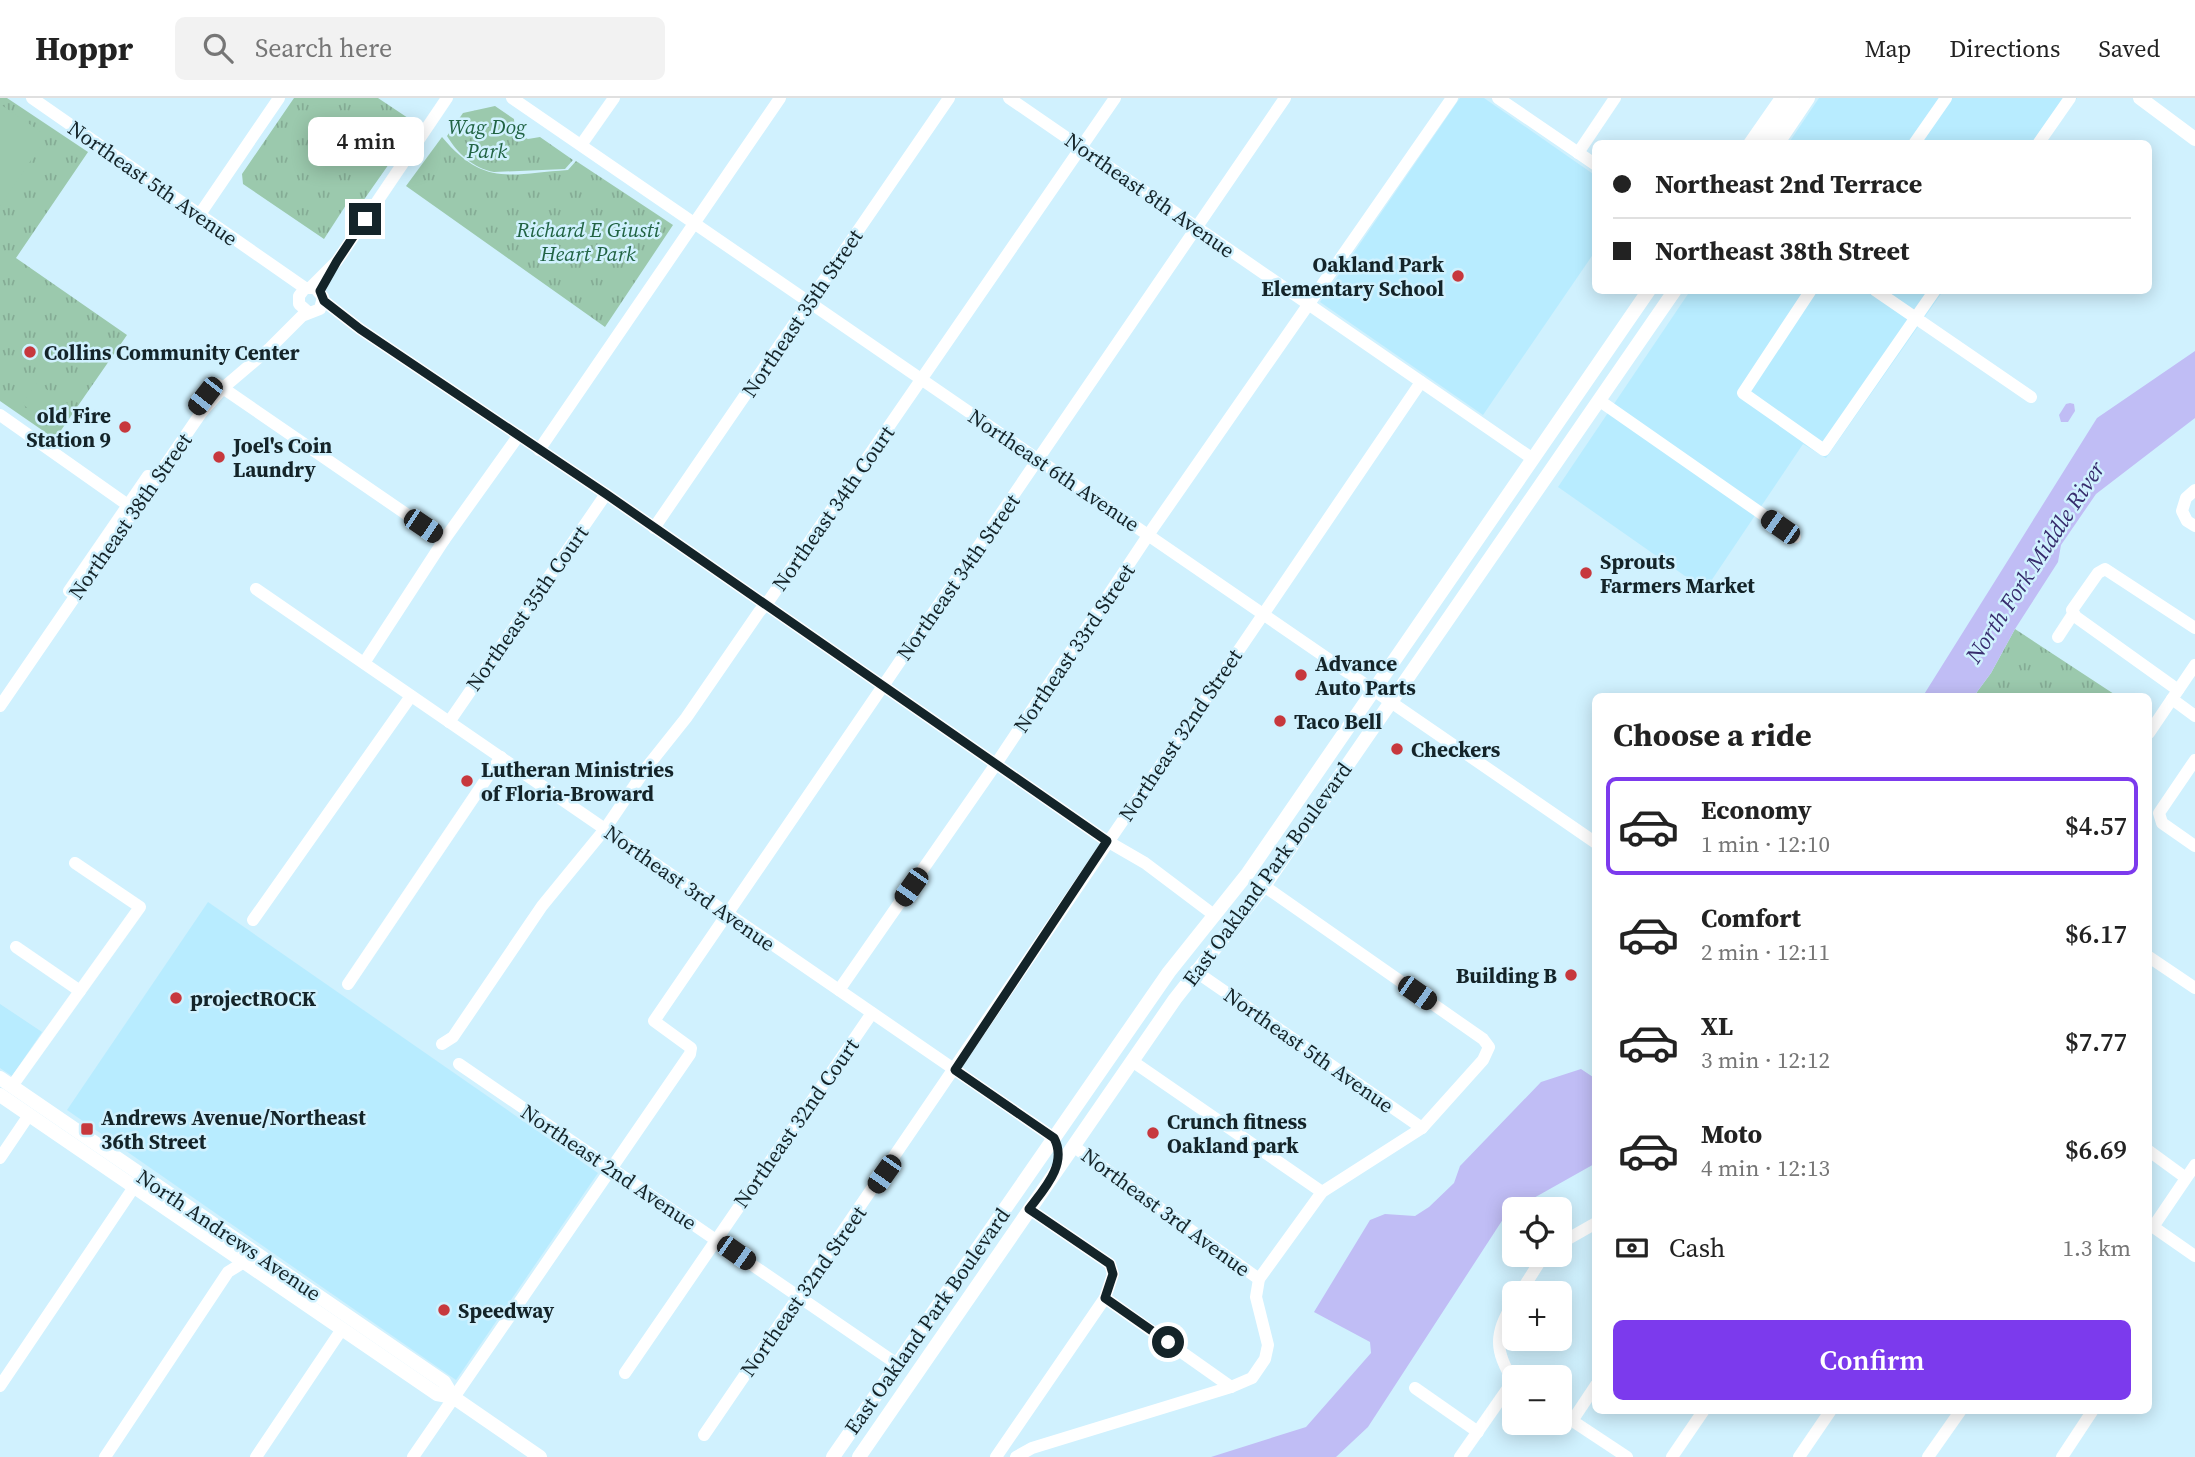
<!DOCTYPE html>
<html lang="en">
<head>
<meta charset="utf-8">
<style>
  :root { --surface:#fff; --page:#f2f2f2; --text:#222; --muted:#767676; --line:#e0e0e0; --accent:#7c3aed }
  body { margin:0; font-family:"Source Serif 4",serif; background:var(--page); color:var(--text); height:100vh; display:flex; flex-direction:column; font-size:26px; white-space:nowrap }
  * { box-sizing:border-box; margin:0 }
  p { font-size:23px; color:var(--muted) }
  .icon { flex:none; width:38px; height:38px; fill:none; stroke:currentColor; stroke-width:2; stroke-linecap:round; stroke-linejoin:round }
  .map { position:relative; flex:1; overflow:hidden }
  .drawer { position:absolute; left:1592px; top:595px; width:560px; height:721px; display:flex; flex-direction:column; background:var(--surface); border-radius:10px; box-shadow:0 4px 18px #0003 }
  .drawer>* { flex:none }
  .hud { position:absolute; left:1592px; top:42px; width:560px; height:154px; border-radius:10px; box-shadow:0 4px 18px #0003; display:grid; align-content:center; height:154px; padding:0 21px; background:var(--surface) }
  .fabs { position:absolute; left:1502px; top:1099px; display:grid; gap:14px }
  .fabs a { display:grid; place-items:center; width:70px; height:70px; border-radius:10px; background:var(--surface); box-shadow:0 4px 18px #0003; font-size:35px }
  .end { position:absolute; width:32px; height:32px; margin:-16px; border:9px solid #142429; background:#fff; box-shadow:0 0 0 4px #fff }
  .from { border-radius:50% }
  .bubble { position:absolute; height:49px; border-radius:10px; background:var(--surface); box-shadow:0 4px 18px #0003; font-size:23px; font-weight:600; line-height:49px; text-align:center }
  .car { position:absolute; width:21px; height:42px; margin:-21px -10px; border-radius:9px; box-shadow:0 0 5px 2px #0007; background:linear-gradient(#222 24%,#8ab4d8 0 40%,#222 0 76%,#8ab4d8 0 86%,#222 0) }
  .hud b { display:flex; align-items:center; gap:24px; height:66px; font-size:26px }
  .hud b+b { border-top:2px solid var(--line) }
  .hud i { width:18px; height:18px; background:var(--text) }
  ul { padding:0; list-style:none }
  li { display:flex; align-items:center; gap:21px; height:98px; margin:0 14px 10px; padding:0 7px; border:4px solid transparent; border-radius:10px }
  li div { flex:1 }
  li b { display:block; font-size:26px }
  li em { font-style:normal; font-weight:600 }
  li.current { border-color:var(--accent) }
  li>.icon { width:63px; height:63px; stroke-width:1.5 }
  h2 { padding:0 21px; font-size:32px; line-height:84px }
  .pay { display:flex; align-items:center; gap:18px; height:77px; padding:0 21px; font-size:26px }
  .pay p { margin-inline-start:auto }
  .primary-button { display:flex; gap:14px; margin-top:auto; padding:14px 21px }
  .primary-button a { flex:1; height:80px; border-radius:10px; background:var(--accent); color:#fff; font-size:28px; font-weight:600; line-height:80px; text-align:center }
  header { display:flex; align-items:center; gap:42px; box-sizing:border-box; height:98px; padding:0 35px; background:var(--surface); border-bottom:2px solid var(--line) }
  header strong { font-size:33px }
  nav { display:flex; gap:38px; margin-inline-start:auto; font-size:24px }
  .search { width:490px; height:63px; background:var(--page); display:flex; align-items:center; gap:18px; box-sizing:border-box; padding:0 24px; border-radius:10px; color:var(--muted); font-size:26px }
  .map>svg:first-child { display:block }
  .built { fill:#b8ecff }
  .grass { fill:url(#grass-tufts) }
  .pitch { fill:#9bc9ad }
  .water { fill:#c0bdf5 }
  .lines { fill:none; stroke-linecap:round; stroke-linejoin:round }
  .minor { stroke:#fff; stroke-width:12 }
  .major { stroke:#fff; stroke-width:14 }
  .route { stroke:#142429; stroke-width:9 }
  .poi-dot { fill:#c7383d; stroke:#d0f1fe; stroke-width:2.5 }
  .labels { text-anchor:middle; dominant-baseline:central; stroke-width:5; stroke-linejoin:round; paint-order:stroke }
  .park-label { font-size:21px; font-style:italic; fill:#216343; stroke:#d0f1fe }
  .street-label { font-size:21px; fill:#142429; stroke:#d0f1fe }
  .poi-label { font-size:21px; font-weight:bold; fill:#142429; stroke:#d0f1fe; text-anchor:start }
  .water-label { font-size:23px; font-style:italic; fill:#372c6d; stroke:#d0f1fe }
</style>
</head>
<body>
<header>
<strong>Hoppr</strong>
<div class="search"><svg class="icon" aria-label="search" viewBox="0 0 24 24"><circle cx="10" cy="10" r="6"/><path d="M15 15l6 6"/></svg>Search here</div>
<nav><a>Map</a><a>Directions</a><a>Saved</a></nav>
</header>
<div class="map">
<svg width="2195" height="1359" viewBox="0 0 2195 1359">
  <defs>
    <pattern id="grass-tufts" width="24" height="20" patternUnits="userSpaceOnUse" patternTransform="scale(1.75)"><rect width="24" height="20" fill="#9bc9ad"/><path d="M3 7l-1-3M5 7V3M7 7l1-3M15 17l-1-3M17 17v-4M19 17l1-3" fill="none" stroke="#85ac95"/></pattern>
  </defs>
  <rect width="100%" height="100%" fill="#d0f1fe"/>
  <!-- built -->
  <g class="built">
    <path d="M1460,0H1484L1596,78V152L1483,317L1320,204Z"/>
    <path d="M1819,0H2077L2046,45L1788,46Z"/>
    <path d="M1690,193H1943L1826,360L1803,346L1705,492L1558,389Z"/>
    <path d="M208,804L598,1075L456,1282L67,1012Z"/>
    <path d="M0,906L42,934L12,978L0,970Z"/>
  </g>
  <!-- grass -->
  <g class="grass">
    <path d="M0,0H7L88,54L16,160L127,237L55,341L0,303Z"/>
    <path d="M294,0H378L417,26L356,113L346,107L324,141L243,86L242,76Z"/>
    <path d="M495,8L514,21L515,35L528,41L540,39L573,62L565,71L494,74C473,70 458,56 447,38L463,15Z"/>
    <path d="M442,39C484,89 510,76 568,72L576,63L673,127L605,229L406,88Z"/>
    <path d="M2015,531L2117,598H1974L1991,575Z"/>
  </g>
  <!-- pitch -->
  <g class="pitch">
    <path d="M0,6L44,36V43L0,108Z"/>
    <path d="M37,285L73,309L58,331L22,306Z"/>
  </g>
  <!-- water -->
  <g class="water">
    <path d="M2195,253V320L2096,396L2061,447L2058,464L2015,531L1991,575L1974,598H1923L2097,320Z"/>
    <path d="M2070,305L2074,306L2075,313L2068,324H2061L2059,317L2066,306Z"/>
    <path d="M1581,971L1596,981V1065L1507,1115L1368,1329L1336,1359H1211L1306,1329L1371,1255L1370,1244L1314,1214L1370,1122L1385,1116L1415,1118L1429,1109L1454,1085L1460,1068L1541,984Z"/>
  </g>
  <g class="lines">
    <!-- minor -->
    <g class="minor">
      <path d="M32,0L305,190"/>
      <path d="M512,0L1596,745"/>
      <path d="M1009,0L1533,361"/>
      <path d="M1498,0L1596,67"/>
      <path d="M1914,46L1946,0"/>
      <path d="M2038,46L2070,0"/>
      <path d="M581,47L614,0"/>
      <path d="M1578,55L1615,0"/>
      <path d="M200,116L279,0"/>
      <path d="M311,189L337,163L447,0"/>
      <path d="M1811,192L1743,295L1824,352L1935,192"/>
      <path d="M1875,192L2031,299"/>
      <path d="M324,203L360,231L606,396L1107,743L1145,765L1214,817"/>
      <path d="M217,286L444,442"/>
      <path d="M1600,303L1795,439"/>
      <path d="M0,317L132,410"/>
      <path d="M539,352L780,0"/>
      <path d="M2195,392L2186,400L2182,413L2187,423L2195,428"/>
      <path d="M654,430L949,0"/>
      <path d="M256,491L1054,1040"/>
      <path d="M69,493L148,378"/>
      <path d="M2058,539L2073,516"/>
      <path d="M364,565L444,442L519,337"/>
      <path d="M2178,592L2076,519L2072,512L2098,475L2105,471L2195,530"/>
      <path d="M2172,601L2195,618"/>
      <path d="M0,608L201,315L223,290L270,250L302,218L320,211L323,199L315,190H305L299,198V206L308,214"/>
      <path d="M449,624L606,396"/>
      <path d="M2149,635L2195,567"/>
      <path d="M2195,662L2159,715L2162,725L2195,748"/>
      <path d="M253,822L411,598"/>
      <path d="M16,849L80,893"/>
      <path d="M2149,859L2195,890"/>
      <path d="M1195,873L1422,1030"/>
      <path d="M348,886L501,659"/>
      <path d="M839,892L996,666L1153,430L1452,0"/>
      <path d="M442,946L453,939L542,808L605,731L647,669L686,620L759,514L770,501L1115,0"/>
      <path d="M1132,963L1322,1094"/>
      <path d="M459,966L897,1266"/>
      <path d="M12,988L140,809L75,765"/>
      <path d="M1073,1048L1259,1181"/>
      <path d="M2149,1053L2186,1080"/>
      <path d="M0,1060L29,1017"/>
      <path d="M2149,1126L2195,1158"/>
      <path d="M2153,1129L2195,1067"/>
      <path d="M1559,1146L1596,1125"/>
      <path d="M1520,1195L1544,1157"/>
      <path d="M1105,1200L1231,1289"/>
      <path d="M1514,1204C1494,1234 1494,1254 1514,1283"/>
      <path d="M625,1275L872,915"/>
      <path d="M0,1288L134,1089"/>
      <path d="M1415,1290L1478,1334"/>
      <path d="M1559,1314L1627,1359"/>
      <path d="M1572,1323L1596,1287"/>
      <path d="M704,1337C945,987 1182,635 1421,284"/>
      <path d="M105,1359L228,1174L244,1164L248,1158"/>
      <path d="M256,1359L342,1231"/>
      <path d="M413,1359L690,956L691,950L654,923L1285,0"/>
      <path d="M996,1359L1105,1200L1113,1176L1110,1166L1029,1111"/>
      <path d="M1016,1359L1032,1350L1231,1289L1252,1280L1265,1261L1268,1247L1256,1199L1259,1181L1322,1094L1422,1030L1483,962L1489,949L1483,941L1264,788"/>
      <path d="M1460,1359L1513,1283"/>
      <path d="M1672,1359L1704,1312"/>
      <path d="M1799,1359L1831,1312"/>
      <path d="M1928,1359L1961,1312"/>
      <path d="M2062,1359L2093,1312"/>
    </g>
    <!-- major -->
    <g class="major">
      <path d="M2140,0L2195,41"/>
      <path d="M1750,46L1782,0"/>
      <path d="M1762,46L1792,0"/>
      <path d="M1777,46L1808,0"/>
      <path d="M0,980L444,1284L453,1299"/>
      <path d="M0,997L437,1296L453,1299L540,1359"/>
      <path d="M833,1359L1169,874L1248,775L1649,192"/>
      <path d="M859,1359L1175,901L1264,788L1675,192"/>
    </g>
  </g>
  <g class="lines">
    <!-- route -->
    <path class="route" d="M365,121L337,163L320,193L324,203L360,231L606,396L1107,743L955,972L1054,1040C1068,1066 1044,1091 1029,1111L1110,1166L1113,1176L1105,1200L1168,1244"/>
  </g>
  <!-- markers -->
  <g class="poi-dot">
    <circle cx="1458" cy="178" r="7"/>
    <circle cx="30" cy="254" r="7"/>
    <circle cx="125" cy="329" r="7"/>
    <circle cx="219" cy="359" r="7"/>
    <circle cx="1586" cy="475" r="7"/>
    <circle cx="1301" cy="577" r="7"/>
    <circle cx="1280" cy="623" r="7"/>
    <circle cx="1397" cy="651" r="7"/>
    <circle cx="467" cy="683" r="7"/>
    <circle cx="1571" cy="877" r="7"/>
    <circle cx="176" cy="900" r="7"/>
    <rect x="80" y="1024" width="14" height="14" rx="3.5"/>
    <circle cx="1153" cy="1035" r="7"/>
    <circle cx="444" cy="1212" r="7"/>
  </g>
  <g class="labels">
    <!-- park labels -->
    <g class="park-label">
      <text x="487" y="28">Wag Dog<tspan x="487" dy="24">Park</tspan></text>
      <text x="588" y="131">Richard E Giusti<tspan x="588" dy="24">Heart Park</tspan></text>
    </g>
    <!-- street labels -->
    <g class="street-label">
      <text transform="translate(153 85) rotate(35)">Northeast 5th Avenue</text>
      <text transform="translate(1150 97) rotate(35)">Northeast 8th Avenue</text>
      <text transform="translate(802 215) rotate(-56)">Northeast 35th Street</text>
      <text transform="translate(1054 372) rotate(34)">Northeast 6th Avenue</text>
      <text transform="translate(833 410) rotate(-55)">Northeast 34th Court</text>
      <text transform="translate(130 418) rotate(-55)">Northeast 38th Street</text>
      <text transform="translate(958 479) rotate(-55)">Northeast 34th Street</text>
      <text transform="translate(527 510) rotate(-55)">Northeast 35th Court</text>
      <text transform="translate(1074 550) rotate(-56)">Northeast 33rd Street</text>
      <text transform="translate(1180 637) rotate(-56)">Northeast 32nd Street</text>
      <text transform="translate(1267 776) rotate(-54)">East Oakland Park Boulevard</text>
      <text transform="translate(690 790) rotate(35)">Northeast 3rd Avenue</text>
      <text transform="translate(1309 952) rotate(35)">Northeast 5th Avenue</text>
      <text transform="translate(796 1025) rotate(-55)">Northeast 32nd Court</text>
      <text transform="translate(609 1069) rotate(34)">Northeast 2nd Avenue</text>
      <text transform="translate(1166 1114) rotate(36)">Northeast 3rd Avenue</text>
      <text transform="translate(229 1137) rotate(34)">North Andrews Avenue</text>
      <text transform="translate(803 1193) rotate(-55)">Northeast 32nd Street</text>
      <text transform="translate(927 1223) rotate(-55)">East Oakland Park Boulevard</text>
    </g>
    <!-- poi labels -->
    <g class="poi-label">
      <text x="1444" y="166" text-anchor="end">Oakland Park<tspan x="1444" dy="24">Elementary School</tspan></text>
      <text x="44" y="254">Collins Community Center</text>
      <text x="111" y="317" text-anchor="end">old Fire<tspan x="111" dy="24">Station 9</tspan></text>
      <text x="233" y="347">Joel's Coin<tspan x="233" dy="24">Laundry</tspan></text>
      <text x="1600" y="463">Sprouts<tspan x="1600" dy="24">Farmers Market</tspan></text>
      <text x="1315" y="565">Advance<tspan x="1315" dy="24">Auto Parts</tspan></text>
      <text x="1294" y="623">Taco Bell</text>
      <text x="1411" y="651">Checkers</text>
      <text x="481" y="671">Lutheran Ministries<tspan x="481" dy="24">of Floria-Broward</tspan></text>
      <text x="1557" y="877" text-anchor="end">Building B</text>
      <text x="190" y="900">projectROCK</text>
      <text x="101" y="1019">Andrews Avenue/Northeast<tspan x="101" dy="24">36th Street</tspan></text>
      <text x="1167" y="1023">Crunch fitness<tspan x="1167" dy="24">Oakland park</tspan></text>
      <text x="458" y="1212">Speedway</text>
    </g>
    <!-- water labels -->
    <g class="water-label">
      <text transform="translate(2035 464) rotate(-57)">North Fork Middle River</text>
    </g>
  </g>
</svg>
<div class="fabs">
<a><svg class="icon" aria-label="locate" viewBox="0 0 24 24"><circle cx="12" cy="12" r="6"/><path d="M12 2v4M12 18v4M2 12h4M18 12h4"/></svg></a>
<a>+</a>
<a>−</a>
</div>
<i class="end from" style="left:1168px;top:1244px"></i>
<i class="end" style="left:365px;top:121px"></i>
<div class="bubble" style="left:308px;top:19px;width:116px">4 min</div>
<i class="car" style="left:205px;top:298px;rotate:218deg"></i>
<i class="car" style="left:423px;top:428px;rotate:124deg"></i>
<i class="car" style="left:1780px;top:429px;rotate:305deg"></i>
<i class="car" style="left:911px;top:789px;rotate:215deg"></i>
<i class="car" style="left:1417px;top:895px;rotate:125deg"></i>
<i class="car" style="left:884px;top:1076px;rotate:215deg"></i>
<i class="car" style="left:736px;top:1155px;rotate:125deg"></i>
<div class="hud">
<b><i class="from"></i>Northeast 2nd Terrace</b>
<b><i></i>Northeast 38th Street</b>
</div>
<section class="drawer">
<h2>Choose a ride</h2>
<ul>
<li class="current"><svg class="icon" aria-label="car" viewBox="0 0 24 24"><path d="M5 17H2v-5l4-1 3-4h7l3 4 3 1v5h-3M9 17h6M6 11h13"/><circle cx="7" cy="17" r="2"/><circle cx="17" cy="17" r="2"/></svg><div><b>Economy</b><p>1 min · 12:10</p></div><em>$4.57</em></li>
<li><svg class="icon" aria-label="car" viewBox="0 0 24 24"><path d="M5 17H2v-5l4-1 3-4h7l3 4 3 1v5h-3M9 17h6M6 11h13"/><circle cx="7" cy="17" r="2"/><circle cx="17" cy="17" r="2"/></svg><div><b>Comfort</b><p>2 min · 12:11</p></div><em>$6.17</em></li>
<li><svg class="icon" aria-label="car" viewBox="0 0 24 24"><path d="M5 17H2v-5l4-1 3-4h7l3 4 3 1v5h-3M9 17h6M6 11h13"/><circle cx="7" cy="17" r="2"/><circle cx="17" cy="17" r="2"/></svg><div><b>XL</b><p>3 min · 12:12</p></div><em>$7.77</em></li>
<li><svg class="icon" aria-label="car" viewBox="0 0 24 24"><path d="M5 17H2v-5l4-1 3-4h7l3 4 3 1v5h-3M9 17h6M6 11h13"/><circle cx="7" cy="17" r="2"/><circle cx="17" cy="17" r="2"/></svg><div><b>Moto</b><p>4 min · 12:13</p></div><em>$6.69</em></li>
</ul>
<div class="pay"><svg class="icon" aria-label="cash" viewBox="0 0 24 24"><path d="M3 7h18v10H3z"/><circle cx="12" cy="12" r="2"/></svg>Cash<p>1.3 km</p></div>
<div class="primary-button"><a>Confirm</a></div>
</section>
</div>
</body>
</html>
